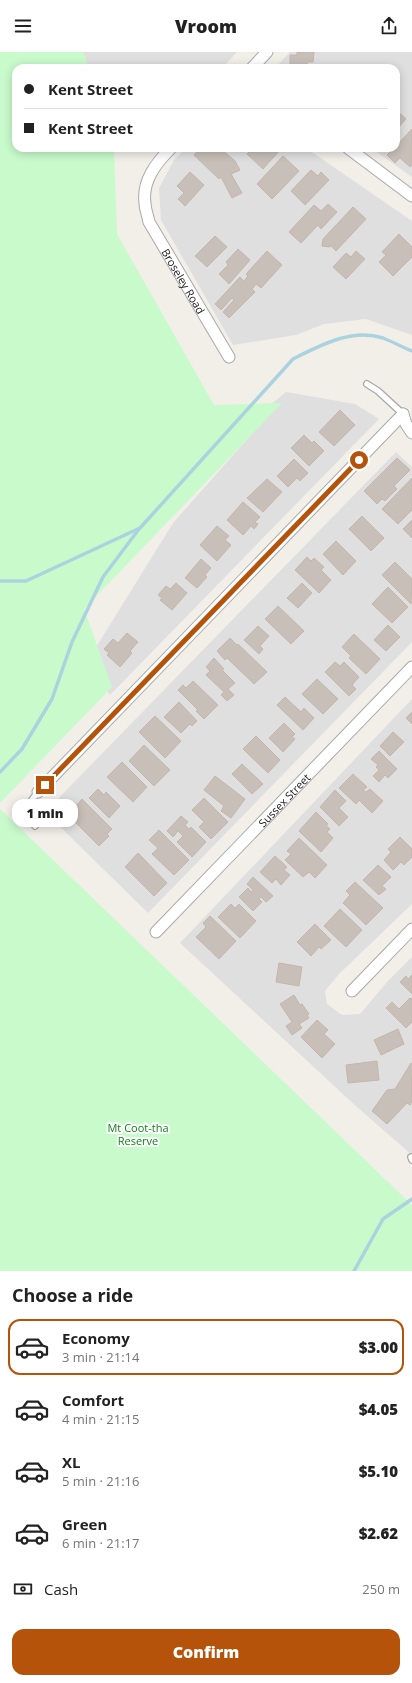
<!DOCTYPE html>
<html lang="en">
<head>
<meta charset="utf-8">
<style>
  :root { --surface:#fff; --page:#f2f2f2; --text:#222; --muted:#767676; --line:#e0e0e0; --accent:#b45309 }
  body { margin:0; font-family:"Open Sans",sans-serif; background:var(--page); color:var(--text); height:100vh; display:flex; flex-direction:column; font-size:15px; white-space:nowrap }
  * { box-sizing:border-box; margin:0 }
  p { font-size:13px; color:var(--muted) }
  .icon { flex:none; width:22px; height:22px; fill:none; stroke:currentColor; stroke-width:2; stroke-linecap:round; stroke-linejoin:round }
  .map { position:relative; height:1219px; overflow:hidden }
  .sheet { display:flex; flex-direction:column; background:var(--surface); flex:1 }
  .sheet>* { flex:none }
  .top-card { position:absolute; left:12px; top:12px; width:388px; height:88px; border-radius:12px; box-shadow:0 2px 10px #0003; display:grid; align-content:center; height:88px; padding:0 12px; background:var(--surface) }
  .end { position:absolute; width:18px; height:18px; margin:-9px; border:5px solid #b45309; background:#fff; box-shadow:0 0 0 2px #fff }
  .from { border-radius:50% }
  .bubble { position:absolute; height:28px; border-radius:12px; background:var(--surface); box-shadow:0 2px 10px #0003; font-size:13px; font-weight:800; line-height:28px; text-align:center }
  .top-card b { display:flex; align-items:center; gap:14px; height:38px; font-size:15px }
  .top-card b+b { border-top:1px solid var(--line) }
  .top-card i { width:10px; height:10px; background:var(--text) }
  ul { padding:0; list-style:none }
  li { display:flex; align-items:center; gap:12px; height:56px; margin:0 8px 6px; padding:0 4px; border:2px solid transparent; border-radius:12px }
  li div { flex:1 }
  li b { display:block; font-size:15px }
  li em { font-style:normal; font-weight:800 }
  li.current { border-color:var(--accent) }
  li>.icon { width:36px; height:36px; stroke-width:1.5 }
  h2 { padding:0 12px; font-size:18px; line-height:48px }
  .pay { display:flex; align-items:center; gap:10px; height:44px; padding:0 12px; font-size:15px }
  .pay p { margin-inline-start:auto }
  .button { display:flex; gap:8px; margin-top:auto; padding:8px 12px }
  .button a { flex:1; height:46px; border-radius:12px; background:var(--accent); color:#fff; font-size:16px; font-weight:800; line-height:46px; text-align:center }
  header { display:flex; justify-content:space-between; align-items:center; height:52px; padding:0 12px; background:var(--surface); font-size:18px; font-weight:800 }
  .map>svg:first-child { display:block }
  .residential { fill:#e0dfdf }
  .park { fill:#c8facc }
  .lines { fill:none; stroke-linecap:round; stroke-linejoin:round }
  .stream { stroke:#aad3df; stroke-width:3.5 }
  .building { fill:#c7bfb8; stroke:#c4b6ab }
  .lane-casing { stroke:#a9a9a9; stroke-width:8 }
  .street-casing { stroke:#a9a9a9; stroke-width:13 }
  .lane { stroke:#fff; stroke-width:5.5 }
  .street { stroke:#fff; stroke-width:11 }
  .route { stroke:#b45309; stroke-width:5 }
  .labels { text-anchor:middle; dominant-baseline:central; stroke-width:4; stroke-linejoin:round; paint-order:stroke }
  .street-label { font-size:11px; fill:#222; stroke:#fff }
  .park-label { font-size:11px; fill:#0c8416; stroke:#fff }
</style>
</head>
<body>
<header><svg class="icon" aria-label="menu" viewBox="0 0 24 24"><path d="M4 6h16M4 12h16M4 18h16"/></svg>Vroom<svg class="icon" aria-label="share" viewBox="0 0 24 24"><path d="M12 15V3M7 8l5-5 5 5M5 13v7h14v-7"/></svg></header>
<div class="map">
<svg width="412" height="1219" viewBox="0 0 412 1219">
  <rect width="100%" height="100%" fill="#f2efe9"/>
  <!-- residential -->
  <g class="residential">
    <path d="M83,0H237L222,16H89Z"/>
    <path d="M290,0H412V125L371,96H396V16H275Z"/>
    <path d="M186,96H306L412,169V283L366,267L324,272L296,283L233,293L161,168L159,136L174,108Z"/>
    <path d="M286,340L355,352L379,367L110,643L85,613L173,471L250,384L245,374Z"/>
    <path d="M396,400L412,415V590L148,861L45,760Z"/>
    <path d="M412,647V852L339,922L325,939L327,952L342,963L360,962L387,930L412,905V1103L358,1056L180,891Z"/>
  </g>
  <!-- park -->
  <g class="park">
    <path d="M0,0H83L89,16H16V96H114L117,182L214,353L282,351L84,557L112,635L0,751Z"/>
    <path d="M0,757L412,1153V1219H0Z"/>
  </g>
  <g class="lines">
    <!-- stream -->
    <g class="stream">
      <path d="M0,529H26L140,476L293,307C321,293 352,276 383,286C393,290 402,295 412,299"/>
      <path d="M0,720L22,697L52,647L72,590L103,525L139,477"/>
      <path d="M354,1219L383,1167L412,1147"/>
    </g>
  </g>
  <!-- building -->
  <g class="building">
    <path d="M297,0H314L313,10H307L308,16H290V3H297Z"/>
    <path d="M396,58L406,67L397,77L400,80L396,85Z"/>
    <path d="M412,77V113L410,115L400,106L395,111L387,103L394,96H396V94Z"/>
    <path d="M200,96H220L235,109L240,118L231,122L242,141L232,146L221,125L219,127L194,103Z"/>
    <path d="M253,96H280L281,97L263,117L247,102Z"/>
    <path d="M283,104L299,119L272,147L257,132Z"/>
    <path d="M311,118L318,124L321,120L329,128L305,153L291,139Z"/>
    <path d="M190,120L204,133L185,154L178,147L184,141L177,134Z"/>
    <path d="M328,152L337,160L321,177L318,173L301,191L289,180L314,153L321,159Z"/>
    <path d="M353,155L366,167L336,199L330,193V195L322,194L323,187Z"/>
    <path d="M399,182L412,195V205L393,224L379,210L386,203L382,200Z"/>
    <path d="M215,184L227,195L207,215L195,204Z"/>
    <path d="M238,197L250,208L229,232L219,222L228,213L226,210Z"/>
    <path d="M267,199L282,213L261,236L256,232L252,237L255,240L229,266L223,260L234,248L232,246L221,258L215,252L240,225L244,229L248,224L246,222Z"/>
    <path d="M356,199L365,207L346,227L333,215L346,201L351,205Z"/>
    <path d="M340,358L355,373L334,394L319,380Z"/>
    <path d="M304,383L312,391L314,389L324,399L309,414L291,396Z"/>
    <path d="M397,406L410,418L394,434L397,437L385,449L382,447L377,452L364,439Z"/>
    <path d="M294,407L308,421L300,429L297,426L288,435L277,424Z"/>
    <path d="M412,426V458L398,472L382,457Z"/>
    <path d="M267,427L282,440L263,460L247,446Z"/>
    <path d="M243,450L260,465L255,470L258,472L254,477L251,474L243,483L227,468Z"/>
    <path d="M362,464L384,486L371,499L349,477Z"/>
    <path d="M412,468V486L403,477Z"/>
    <path d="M217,474L229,484L225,488L231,493L217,509L200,493Z"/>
    <path d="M336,489L356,509L343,523L323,502Z"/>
    <path d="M307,505L311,509L314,506L324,515L321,518L331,528L319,541L295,518Z"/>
    <path d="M201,507L211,516L205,523L207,525L197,536L185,526Z"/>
    <path d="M395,510L412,527L411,552L382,523Z"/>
    <path d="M176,531L187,541L172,558L160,548L162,546L158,543L166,534L170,537Z"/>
    <path d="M302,531L312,541L298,556L287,546Z"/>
    <path d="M388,535L408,555L392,571L372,552Z"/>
    <path d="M278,554L304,579L291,592L265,567Z"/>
    <path d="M388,573L400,585L386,599L374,588Z"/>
    <path d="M258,574L269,584L260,594L263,597L259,602L244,588Z"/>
    <path d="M127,581L138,590L130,599L132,601L120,615L107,603L109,601L104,597L113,587L118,591Z"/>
    <path d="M354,582L380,607L366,622L349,606L351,604L342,595Z"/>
    <path d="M230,586L237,593L238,592L267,620L254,632L227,606L225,608L217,599Z"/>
    <path d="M214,606L224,617L222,618L235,631L228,637L234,643L227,649L221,643L224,640L206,623L210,619L206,615Z"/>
    <path d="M335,610L340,614L344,610L359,625L352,633L356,637L349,644L325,620Z"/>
    <path d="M317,627L338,647L323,662L302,642Z"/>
    <path d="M193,629L218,653L204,667L196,659L198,658L178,638L183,633L186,636Z"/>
    <path d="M285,645L301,660L304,656L314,666L303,678L277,653Z"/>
    <path d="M179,650L197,669L192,674L190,672L181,681L164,665Z"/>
    <path d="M412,660V672L406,666Z"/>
    <path d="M155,664L181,689L165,706L139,680Z"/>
    <path d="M284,671L295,682L292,685L295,687L283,700L269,686Z"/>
    <path d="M393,680L404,690L390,704L380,694Z"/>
    <path d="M256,684L280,708L268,721L243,697Z"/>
    <path d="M144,693L170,718L154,734L129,709Z"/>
    <path d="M379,699L397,717L388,726L385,723L379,730L373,724L379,718L376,715L378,713L371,707Z"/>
    <path d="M122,710L147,735L133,750L107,725Z"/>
    <path d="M242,712L263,732L252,742L232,722Z"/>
    <path d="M353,722L367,735L363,738L366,740L370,737L383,749L372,761L359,748L356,752L339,736Z"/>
    <path d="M215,724L245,747L231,766L221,759L224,754L204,738Z"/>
    <path d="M98,737L104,743L106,740L120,754L109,766L89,746Z"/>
    <path d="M335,738L346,749L339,756L348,765L339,774L320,755Z"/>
    <path d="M204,746L228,770L211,787L199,775L204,770L192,758Z"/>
    <path d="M82,747L112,777L107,782L109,784L99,794L64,759L73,749L77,753Z"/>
    <path d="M316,760L328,772L326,773L330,777L327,780L333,786L321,800L299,779Z"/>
    <path d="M181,764L188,770L185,773L189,777L191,775L206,790L192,805L177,790L183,784L178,779L173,785L167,779Z"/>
    <path d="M159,778L189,808L174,823L152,802L158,796L149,788Z"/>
    <path d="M400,785L412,797V805L404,813L401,810L393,818L384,808L391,800L388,797Z"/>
    <path d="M299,786L327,813L315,826L309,820L303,825L285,808L291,802L287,799Z"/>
    <path d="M138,801L167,831L154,844L125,815Z"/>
    <path d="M275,804L287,815L284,818L290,823L281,833L276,827L272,831L260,820Z"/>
    <path d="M378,813L391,825L382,834L386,837L379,843L363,828Z"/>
    <path d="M253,825L273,844L266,850L261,845L259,847L262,850L253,859L239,845L248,836L251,840L253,838L247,832Z"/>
    <path d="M355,830L383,856L366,873L343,851L350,843L346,839Z"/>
    <path d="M231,852L235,856L239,852L256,869L240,886L218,865Z"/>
    <path d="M340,857L362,878L346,895L324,874Z"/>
    <path d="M210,864L236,889L219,907L196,885L206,875L203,871Z"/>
    <path d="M315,872L331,888L321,897L319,895L311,904L297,890Z"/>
    <path d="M279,911L302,915L299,934L276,930Z"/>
    <path d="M412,923V942L400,930L406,924L408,927Z"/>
    <path d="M294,943L300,953L302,952L309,962L307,963L309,966L299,972L302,976L292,983L286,974L292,970L280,952Z"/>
    <path d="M410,946L412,947V970L406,976L386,956L392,950L399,957Z"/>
    <path d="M317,968L328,978L324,982L335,992L322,1006L301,985Z"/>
    <path d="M398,977L404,992L381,1003L374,988Z"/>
    <path d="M377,1009L379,1028L348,1031L346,1013Z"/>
    <path d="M411,1011L412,1049L410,1053L407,1051L387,1072L372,1059L387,1038L395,1037Z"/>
  </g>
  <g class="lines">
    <defs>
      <g id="lane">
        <path d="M367,332L378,339L403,362"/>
        <path d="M35,774C22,758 27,754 38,740"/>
        <path d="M411,1105L412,1108"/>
      </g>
      <g id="street">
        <path d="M252,16L267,0"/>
        <path id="s1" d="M171,96C156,111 142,129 145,151C145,157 148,164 149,170L229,305"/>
        <path d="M348,96L412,144"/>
        <path d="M403,362L406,372L412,381"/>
        <path d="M38,740L403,362"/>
        <path id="s2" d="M156,880L412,615"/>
        <path d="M352,939L412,877"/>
      </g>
    </defs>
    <!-- lane casing -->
    <use href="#lane" class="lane-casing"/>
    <!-- street casing -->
    <use href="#street" class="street-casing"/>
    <!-- lane -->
    <use href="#lane" class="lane"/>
    <!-- street -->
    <use href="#street" class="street"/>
  </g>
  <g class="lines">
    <!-- route -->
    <path class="route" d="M45,733L359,408"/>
  </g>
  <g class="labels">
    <!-- street labels -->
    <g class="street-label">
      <text stroke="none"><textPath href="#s1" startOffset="151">Broseley Road</textPath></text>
      <text stroke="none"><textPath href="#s2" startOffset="184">Sussex Street</textPath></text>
    </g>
    <!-- park labels -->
    <g class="park-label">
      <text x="138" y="1075">Mt Coot-tha<tspan x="138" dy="13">Reserve</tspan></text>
    </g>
  </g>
</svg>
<i class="end from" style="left:359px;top:408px"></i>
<i class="end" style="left:45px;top:733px"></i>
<div class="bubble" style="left:12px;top:747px;width:66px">1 min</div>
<div class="top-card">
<b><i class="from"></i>Kent Street</b>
<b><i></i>Kent Street</b>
</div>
</div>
<section class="sheet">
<h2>Choose a ride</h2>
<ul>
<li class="current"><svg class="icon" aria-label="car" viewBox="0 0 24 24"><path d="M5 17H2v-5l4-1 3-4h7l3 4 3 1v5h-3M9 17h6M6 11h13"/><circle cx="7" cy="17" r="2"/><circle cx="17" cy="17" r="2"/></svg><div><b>Economy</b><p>3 min · 21:14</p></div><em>$3.00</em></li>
<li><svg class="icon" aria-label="car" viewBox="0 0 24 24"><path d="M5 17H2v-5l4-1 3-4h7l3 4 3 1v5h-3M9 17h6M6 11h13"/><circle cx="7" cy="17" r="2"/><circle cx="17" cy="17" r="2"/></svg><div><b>Comfort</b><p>4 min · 21:15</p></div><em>$4.05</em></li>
<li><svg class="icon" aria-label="car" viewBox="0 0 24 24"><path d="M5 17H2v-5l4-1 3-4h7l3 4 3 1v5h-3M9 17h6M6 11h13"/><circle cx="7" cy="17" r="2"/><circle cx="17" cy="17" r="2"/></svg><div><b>XL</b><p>5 min · 21:16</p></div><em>$5.10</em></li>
<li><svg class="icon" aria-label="car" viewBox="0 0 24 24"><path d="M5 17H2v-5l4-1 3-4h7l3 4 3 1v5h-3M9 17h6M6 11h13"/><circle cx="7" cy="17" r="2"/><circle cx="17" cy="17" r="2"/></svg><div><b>Green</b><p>6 min · 21:17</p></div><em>$2.62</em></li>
</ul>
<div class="pay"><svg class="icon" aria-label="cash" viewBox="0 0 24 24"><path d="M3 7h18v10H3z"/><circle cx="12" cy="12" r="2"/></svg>Cash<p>250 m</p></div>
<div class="button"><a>Confirm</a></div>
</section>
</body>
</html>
